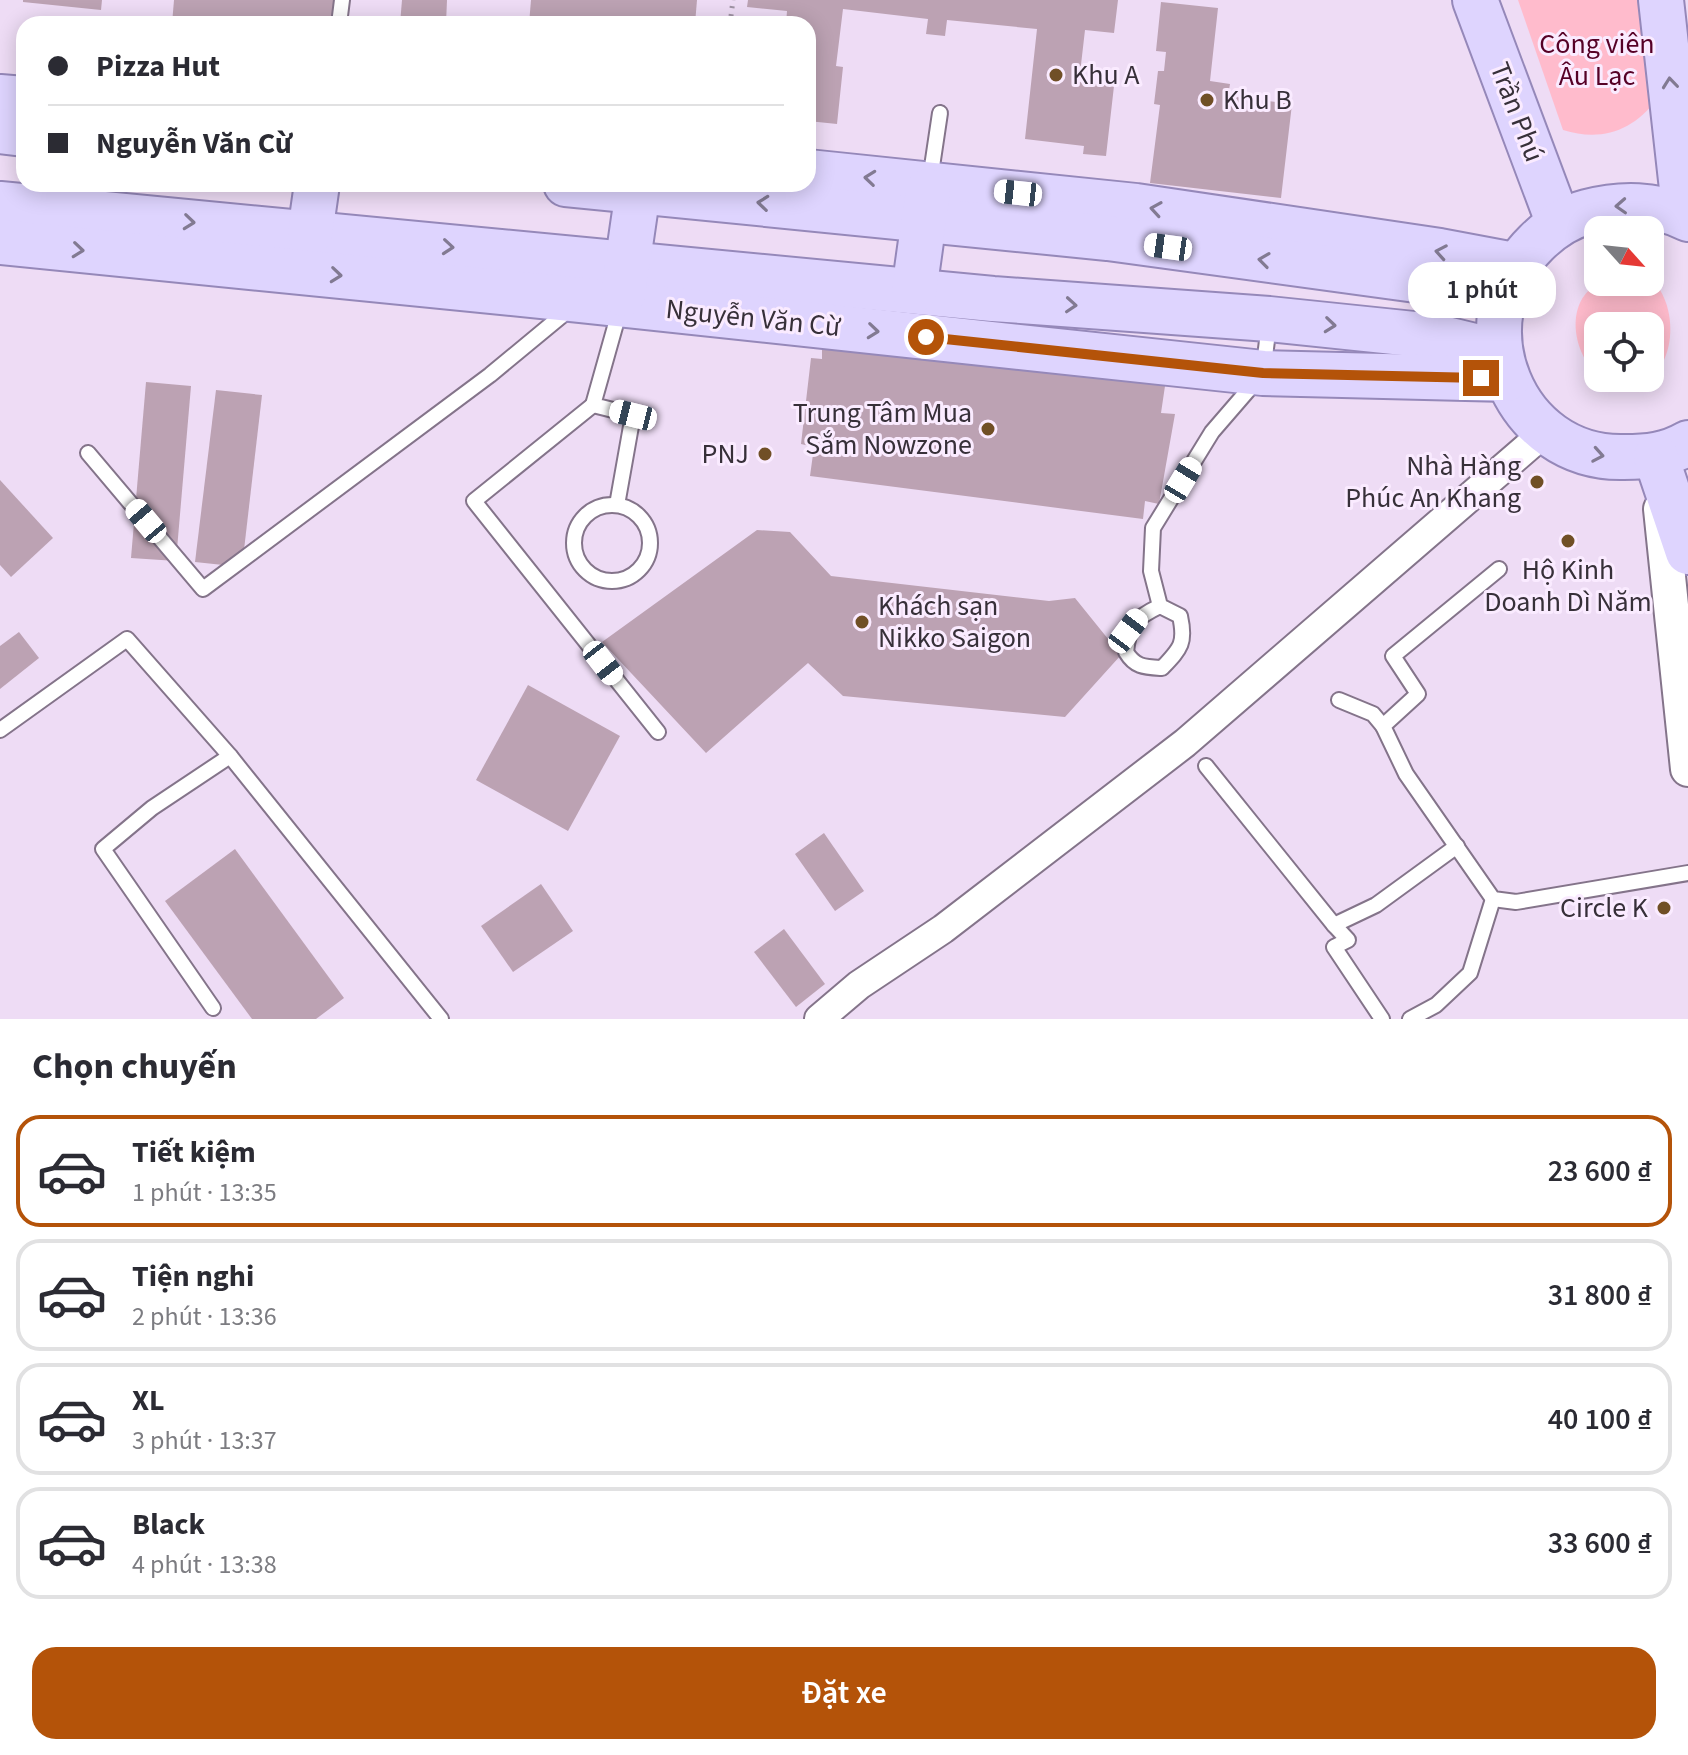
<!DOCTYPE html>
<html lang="vi">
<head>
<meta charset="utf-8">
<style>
  :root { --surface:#fff; --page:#f2f2f3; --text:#2b2b33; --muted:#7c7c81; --line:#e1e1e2; --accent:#b45309 }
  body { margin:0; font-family:"Source Sans 3",sans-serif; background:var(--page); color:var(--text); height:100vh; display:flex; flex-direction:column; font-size:30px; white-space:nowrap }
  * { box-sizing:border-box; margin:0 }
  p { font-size:26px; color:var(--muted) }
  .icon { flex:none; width:44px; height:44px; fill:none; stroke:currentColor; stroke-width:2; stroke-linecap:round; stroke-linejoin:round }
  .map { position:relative; height:1019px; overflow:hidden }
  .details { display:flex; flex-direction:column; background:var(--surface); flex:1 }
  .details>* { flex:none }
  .banner { position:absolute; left:16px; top:16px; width:800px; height:176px; border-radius:24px; box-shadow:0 4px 20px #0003; display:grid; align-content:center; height:176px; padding:0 32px; background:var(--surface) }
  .needle { width:52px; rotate:117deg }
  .buttons { position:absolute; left:1584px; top:216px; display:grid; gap:16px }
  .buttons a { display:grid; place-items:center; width:80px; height:80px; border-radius:16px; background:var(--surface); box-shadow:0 4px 20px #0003; font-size:40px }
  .end { position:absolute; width:36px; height:36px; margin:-18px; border:10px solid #b45309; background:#fff; box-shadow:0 0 0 4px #fff }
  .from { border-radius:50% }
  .bubble { position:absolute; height:56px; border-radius:24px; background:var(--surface); box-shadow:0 4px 20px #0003; font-size:26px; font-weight:600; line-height:56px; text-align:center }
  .car { position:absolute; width:24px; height:48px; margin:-24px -12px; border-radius:10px; box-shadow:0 0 6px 2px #0007; background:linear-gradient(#fff 24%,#345 0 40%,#fff 0 76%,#345 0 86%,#fff 0) }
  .banner b { display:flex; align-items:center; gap:28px; height:76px; font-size:30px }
  .banner b+b { border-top:2px solid var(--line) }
  .banner i { width:20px; height:20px; background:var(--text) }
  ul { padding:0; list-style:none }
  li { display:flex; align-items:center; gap:24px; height:112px; margin:0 16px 12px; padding:0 16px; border:4px solid var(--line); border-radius:24px }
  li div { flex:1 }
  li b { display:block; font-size:30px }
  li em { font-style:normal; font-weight:600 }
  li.selected { border-color:var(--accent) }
  li>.icon { width:72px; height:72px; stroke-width:1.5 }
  h2 { padding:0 32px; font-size:36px; line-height:96px }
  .cta { display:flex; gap:16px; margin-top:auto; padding:16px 32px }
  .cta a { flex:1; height:92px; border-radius:24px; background:var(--accent); color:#fff; font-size:32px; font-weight:600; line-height:92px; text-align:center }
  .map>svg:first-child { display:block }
  .green { fill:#fbc }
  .building { fill:#bca2b3 }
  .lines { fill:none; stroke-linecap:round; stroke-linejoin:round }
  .service-casing { stroke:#84748a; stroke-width:18 }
  .minor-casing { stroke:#84748a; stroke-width:32 }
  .tertiary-casing { stroke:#84748a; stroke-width:38 }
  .primary-casing { stroke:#9588b9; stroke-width:48 }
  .path { stroke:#a093a5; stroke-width:5; stroke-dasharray:2 6; stroke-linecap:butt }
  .service { stroke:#fff; stroke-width:14 }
  .minor { stroke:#fff; stroke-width:28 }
  .tertiary { stroke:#fff; stroke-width:34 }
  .primary { stroke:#ded4fe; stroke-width:44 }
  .oneway { stroke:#827a92 }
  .route { stroke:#b45309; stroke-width:10 }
  .poi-dot { fill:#704f26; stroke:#faebff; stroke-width:3 }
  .labels { text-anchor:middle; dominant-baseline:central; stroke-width:6; stroke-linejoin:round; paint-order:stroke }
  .park-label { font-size:28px; fill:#560026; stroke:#faebff }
  .poi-label { font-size:28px; fill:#373039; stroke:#faebff; text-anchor:end }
  .street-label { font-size:28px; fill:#373039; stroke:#faebff }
</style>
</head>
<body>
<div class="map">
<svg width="1688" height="1019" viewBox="0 0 1688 1019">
  <rect width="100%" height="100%" fill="#eedcf5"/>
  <!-- green -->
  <g class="green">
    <path d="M1518,0H1645L1657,99C1633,131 1601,142 1563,130Z"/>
    <path d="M1650,278C1688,311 1673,409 1604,378H1650V326H1598V374C1572,354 1564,299 1600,283C1612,278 1636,282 1650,282Z"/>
  </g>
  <!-- building -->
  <g class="building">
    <path d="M23,0H102L101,10L23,2Z"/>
    <path d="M174,0H334L332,24H172Z"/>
    <path d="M402,0H447L446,24H400Z"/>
    <path d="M531,0H697L695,24H529Z"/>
    <path d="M748,0H1118L1114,33L1085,30L1079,82L1114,86L1106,156L1083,154L1084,146L1025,139L1037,29L947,20L945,36L926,34L928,19L843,9L836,66L843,67L837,124L808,121V24H786L787,11L747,7Z"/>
    <path d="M1161,2L1218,8L1210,81L1230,84L1228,96L1292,104L1281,198L1150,183L1160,105L1154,104L1158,71H1164L1166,52L1156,51Z"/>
    <path d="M822,341L1165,386L1161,413L1175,414L1159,504L1145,501L1143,519L810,476L814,447L801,444L811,358L822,359Z"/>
    <path d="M146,382L191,386L176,561L131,558Z"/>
    <path d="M216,390L262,395L242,567L195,562Z"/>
    <path d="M0,480L53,538L11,577L0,565Z"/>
    <path d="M757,530L790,532L831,576L1049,601L1075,598L1121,655L1065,717L843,696L808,663L706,753L602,642Z"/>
    <path d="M19,632L39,658L0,689V646Z"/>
    <path d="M528,685L620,736L568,831L476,780Z"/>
    <path d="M824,833L864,891L835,911L795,854Z"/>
    <path d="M235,849L344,998L316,1019H252L165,901Z"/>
    <path d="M541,884L573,931L513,972L481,926Z"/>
    <path d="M784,929L825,984L796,1007L754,952Z"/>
  </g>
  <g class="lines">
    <defs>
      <g id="service">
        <path d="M339,24L342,0"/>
        <path d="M930,180L940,113"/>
        <path d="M593,405L474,501L658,732"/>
        <path d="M88,453L203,589L490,375L571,308"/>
        <path d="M617,505L633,415L593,405L620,309"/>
        <circle cx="612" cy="543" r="38"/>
        <path d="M1499,569L1393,656L1418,694L1383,726L1406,774L1493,899L1516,902L1688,873"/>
        <path d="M1160,606C1135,618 1129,624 1126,652C1135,667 1144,667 1162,668C1181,648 1186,643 1180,616L1160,606L1151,571L1153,528L1212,432L1263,373L1269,324"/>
        <path d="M1339,700L1373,714L1383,726"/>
        <path d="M0,730L127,639L230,756L441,1019"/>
        <path d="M1206,766L1334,925L1376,905L1457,846"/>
        <path d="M1334,925L1348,940L1334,947L1382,1019"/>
        <path d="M213,1008L103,849L152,808L230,756"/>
        <path d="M1410,1019L1436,1005L1470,973L1493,899"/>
      </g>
      <path id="minor" d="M819,1019L859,985L943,929L1185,743L1545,432"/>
      <path id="tertiary" d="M1661,509L1688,769"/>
      <g id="primary">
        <path d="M1475,0L1559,224"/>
        <path d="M1661,0L1685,216"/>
        <path d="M0,97L24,99"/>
        <path d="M0,131L24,134"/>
        <path d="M808,172L1136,206L1440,251L1504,263"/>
        <path d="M566,184L1108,238L1438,283L1509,284"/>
        <path d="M0,204L993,299L1269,319L1433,336L1499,352"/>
        <path d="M1688,219C1657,203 1620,203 1587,212C1568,217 1550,229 1536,243C1457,321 1513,460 1624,457C1648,457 1667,455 1688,443"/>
        <path d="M310,233L317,184"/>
        <path d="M0,242L581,300L1263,373L1507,379"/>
        <path d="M914,291L928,191"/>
        <path d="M623,294L639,184"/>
        <path d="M1656,457L1688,552"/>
      </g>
    </defs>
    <!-- service casing -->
    <use href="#service" class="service-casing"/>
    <!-- minor casing -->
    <use href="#minor" class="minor-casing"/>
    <!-- tertiary casing -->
    <use href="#tertiary" class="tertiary-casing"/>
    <!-- primary casing -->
    <use href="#primary" class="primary-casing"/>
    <!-- path -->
    <path class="path" d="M730,24L733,0"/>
    <!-- service -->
    <use href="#service" class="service"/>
    <!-- minor -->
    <use href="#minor" class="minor"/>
    <!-- tertiary -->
    <use href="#tertiary" class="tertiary"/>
    <!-- primary -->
    <use href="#primary" class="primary"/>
  </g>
  <!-- one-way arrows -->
  <defs><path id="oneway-chevron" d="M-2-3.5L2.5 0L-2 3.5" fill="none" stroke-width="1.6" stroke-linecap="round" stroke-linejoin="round" transform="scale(2)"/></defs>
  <g class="oneway">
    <use href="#oneway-chevron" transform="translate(1670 83) rotate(-96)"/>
    <use href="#oneway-chevron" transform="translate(870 178) rotate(-174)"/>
    <use href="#oneway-chevron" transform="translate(763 203) rotate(-174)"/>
    <use href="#oneway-chevron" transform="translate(1621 206) rotate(177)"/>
    <use href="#oneway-chevron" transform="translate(1156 209) rotate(-171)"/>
    <use href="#oneway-chevron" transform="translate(189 222) rotate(6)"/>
    <use href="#oneway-chevron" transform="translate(448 247) rotate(5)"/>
    <use href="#oneway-chevron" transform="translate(78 250) rotate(6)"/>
    <use href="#oneway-chevron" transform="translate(1441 252) rotate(-170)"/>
    <use href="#oneway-chevron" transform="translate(1264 260) rotate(-172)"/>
    <use href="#oneway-chevron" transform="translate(336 275) rotate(6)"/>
    <use href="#oneway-chevron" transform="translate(1071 305) rotate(4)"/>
    <use href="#oneway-chevron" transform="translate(1330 325) rotate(6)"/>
    <use href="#oneway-chevron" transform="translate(873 331) rotate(6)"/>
    <use href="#oneway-chevron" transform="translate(1598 455) rotate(10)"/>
  </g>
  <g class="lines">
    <!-- route -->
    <path class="route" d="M926,337L1263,373L1481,378"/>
  </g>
  <!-- markers -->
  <g class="poi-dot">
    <circle cx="1056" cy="75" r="8"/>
    <circle cx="1207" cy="100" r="8"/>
    <circle cx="988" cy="429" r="8"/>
    <circle cx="765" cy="454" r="8"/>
    <circle cx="1537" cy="482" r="8"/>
    <circle cx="1568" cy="541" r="8"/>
    <circle cx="862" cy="622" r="8"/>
    <circle cx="1664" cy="908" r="8"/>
  </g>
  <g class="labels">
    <!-- park labels -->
    <g class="park-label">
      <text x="1597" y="44">Công viên<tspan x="1597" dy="32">Âu Lạc</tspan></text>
    </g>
    <!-- poi labels -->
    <g class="poi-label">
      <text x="1072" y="75" text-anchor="start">Khu A</text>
      <text x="1223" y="100" text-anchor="start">Khu B</text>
      <text x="972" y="413">Trung Tâm Mua<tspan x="972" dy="32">Sắm Nowzone</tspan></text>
      <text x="749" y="454">PNJ</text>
      <text x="1521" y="466">Nhà Hàng<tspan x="1521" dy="32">Phúc An Khang</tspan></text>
      <text x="1568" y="570" text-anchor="middle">Hộ Kinh<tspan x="1568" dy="32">Doanh Dì Năm</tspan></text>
      <text x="878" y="606" text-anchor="start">Khách sạn<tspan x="878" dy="32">Nikko Saigon</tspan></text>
      <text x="1648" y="908">Circle K</text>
    </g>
    <!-- street labels -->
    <g class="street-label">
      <text transform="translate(1517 112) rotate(69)">Trần Phú</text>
      <text transform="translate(753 318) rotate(6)">Nguyễn Văn Cừ</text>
    </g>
  </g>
</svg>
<div class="buttons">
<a><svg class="needle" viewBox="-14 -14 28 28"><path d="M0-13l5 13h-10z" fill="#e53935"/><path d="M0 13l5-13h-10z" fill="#7c7c81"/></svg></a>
<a><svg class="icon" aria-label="locate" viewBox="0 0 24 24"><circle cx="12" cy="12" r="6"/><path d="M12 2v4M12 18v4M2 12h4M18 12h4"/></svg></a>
</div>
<i class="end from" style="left:926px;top:337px"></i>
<i class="end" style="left:1481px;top:378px"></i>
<div class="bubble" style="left:1408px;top:262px;width:148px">1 phút</div>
<i class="car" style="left:1018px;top:193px;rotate:276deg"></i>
<i class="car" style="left:1168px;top:247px;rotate:278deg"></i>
<i class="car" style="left:633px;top:415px;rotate:284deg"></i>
<i class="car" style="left:1183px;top:480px;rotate:31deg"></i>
<i class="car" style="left:146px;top:521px;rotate:320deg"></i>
<i class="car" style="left:1128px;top:631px;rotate:37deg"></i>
<i class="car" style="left:603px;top:663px;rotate:142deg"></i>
<div class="banner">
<b><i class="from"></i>Pizza Hut</b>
<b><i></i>Nguyễn Văn Cừ</b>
</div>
</div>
<section class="details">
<h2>Chọn chuyến</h2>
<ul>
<li class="selected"><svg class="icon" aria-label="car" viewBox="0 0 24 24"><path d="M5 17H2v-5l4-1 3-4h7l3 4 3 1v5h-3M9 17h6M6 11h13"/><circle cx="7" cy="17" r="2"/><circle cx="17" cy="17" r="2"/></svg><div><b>Tiết kiệm</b><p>1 phút · 13:35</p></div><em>23 600 ₫</em></li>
<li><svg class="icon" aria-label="car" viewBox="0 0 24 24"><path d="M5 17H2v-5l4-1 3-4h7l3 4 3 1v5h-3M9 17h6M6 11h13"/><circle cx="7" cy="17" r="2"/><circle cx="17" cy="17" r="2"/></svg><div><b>Tiện nghi</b><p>2 phút · 13:36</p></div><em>31 800 ₫</em></li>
<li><svg class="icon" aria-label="car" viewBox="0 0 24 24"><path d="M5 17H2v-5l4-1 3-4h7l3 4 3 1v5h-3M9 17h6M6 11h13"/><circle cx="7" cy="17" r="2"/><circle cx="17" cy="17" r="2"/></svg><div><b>XL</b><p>3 phút · 13:37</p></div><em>40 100 ₫</em></li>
<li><svg class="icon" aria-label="car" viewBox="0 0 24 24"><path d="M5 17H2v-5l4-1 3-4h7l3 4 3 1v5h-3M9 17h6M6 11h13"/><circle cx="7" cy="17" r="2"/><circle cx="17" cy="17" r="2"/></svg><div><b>Black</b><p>4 phút · 13:38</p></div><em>33 600 ₫</em></li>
</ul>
<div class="cta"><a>Đặt xe</a></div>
</section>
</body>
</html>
